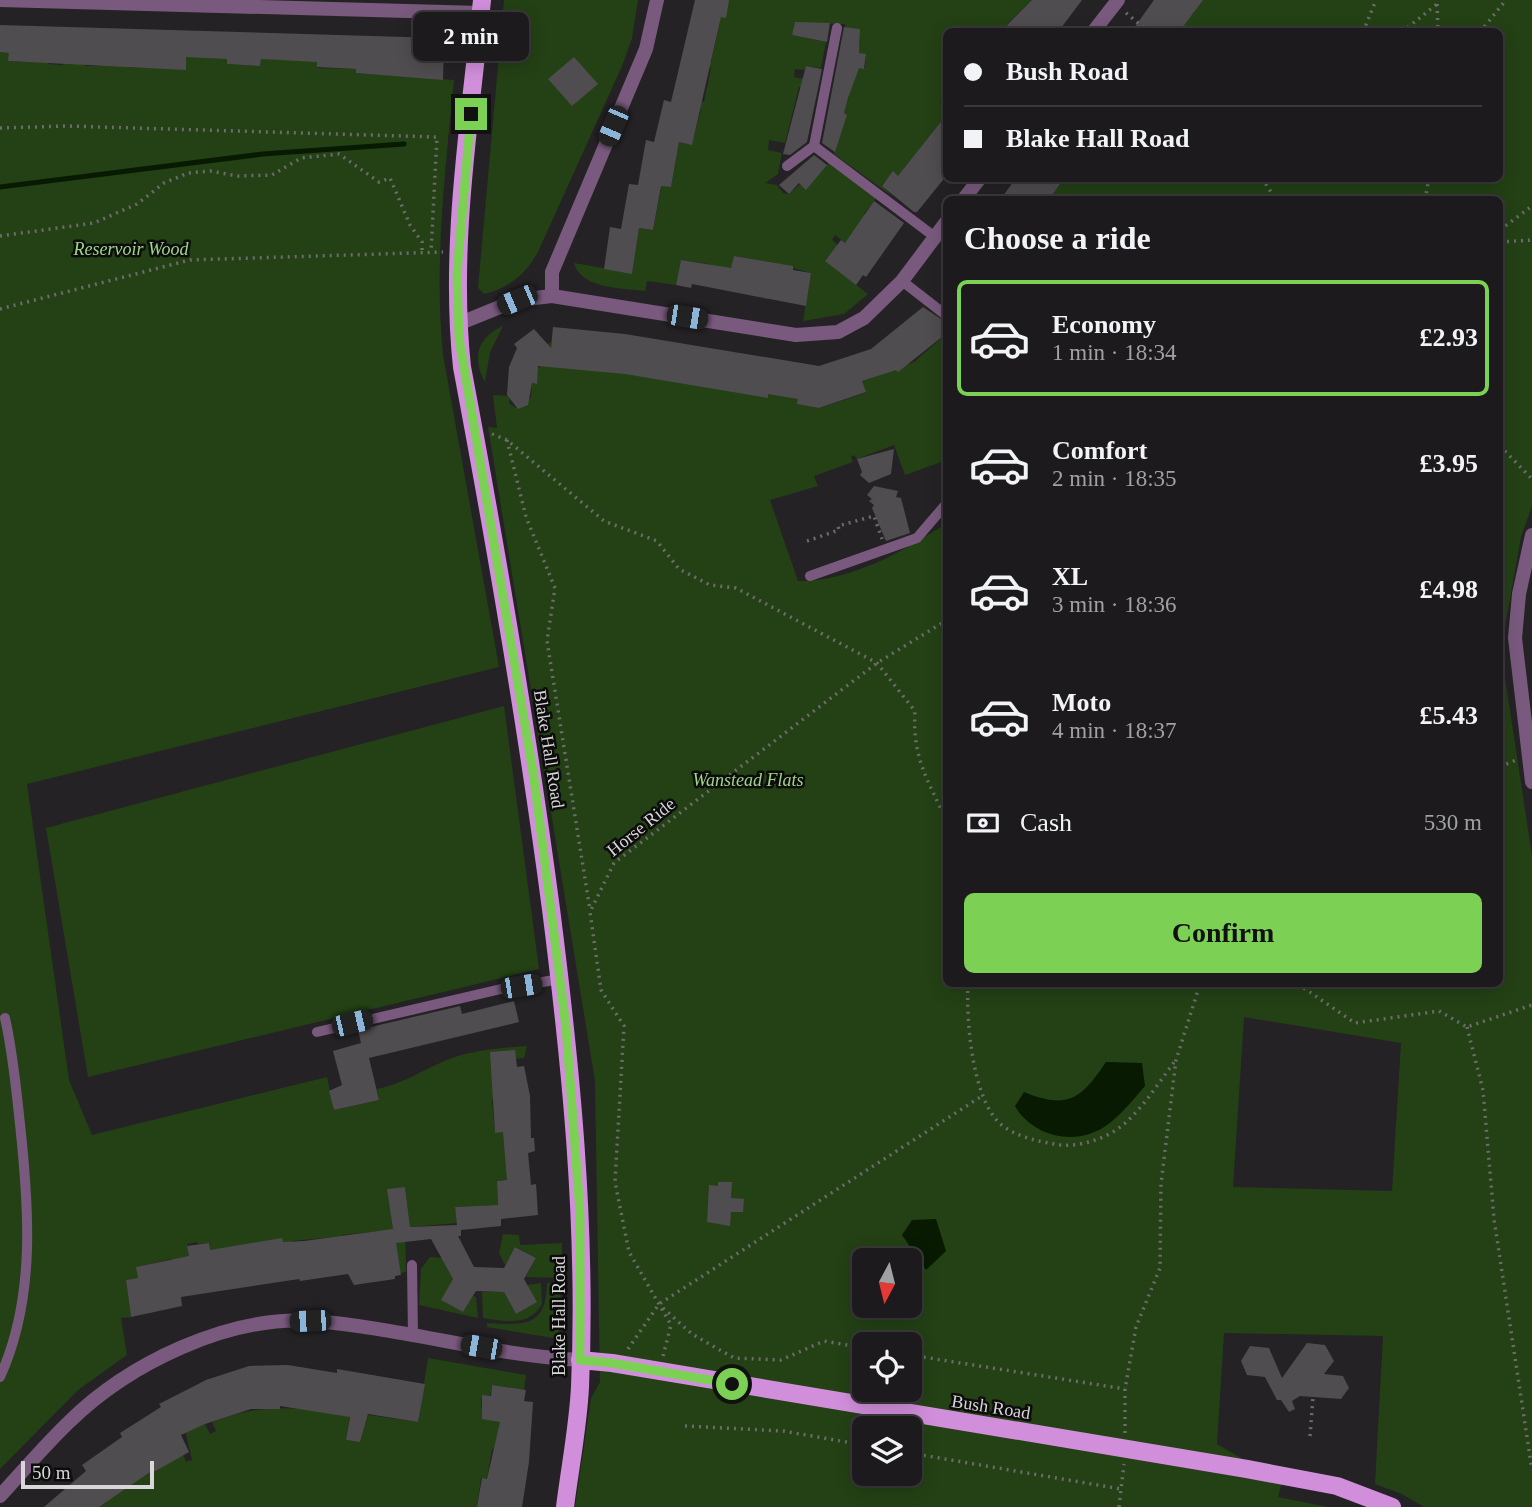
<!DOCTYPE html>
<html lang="en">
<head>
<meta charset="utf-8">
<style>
  :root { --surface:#1c1a1c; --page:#252325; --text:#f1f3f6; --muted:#a0a1a3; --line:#3a383b; --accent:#7cd155 }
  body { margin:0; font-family:"Times New Roman",serif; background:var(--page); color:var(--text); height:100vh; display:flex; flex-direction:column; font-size:26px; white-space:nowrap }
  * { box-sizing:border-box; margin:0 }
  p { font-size:23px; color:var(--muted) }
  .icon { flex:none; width:38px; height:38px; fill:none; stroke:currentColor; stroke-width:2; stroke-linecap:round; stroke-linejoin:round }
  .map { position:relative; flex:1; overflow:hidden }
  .drawer { position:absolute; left:943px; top:196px; width:560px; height:791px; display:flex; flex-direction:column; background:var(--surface); border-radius:10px; box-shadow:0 4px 18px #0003,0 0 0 2px var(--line) }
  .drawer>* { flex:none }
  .guide { position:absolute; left:943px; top:28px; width:560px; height:154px; border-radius:10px; box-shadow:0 4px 18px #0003,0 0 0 2px var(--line); display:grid; align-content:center; height:154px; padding:0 21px; background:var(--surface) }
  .needle { width:46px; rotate:187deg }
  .tools { position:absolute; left:852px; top:1248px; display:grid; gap:14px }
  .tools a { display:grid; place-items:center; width:70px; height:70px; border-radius:10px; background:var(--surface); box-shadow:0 4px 18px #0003,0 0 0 2px var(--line); font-size:35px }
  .scale { position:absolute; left:21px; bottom:18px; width:133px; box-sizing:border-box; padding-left:7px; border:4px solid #d8d6d8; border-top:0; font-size:19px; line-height:24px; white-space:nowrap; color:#d8d6d8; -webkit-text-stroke:5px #0d0c0d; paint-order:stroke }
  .end { position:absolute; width:32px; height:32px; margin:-16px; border:9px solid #7cd155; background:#111; box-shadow:0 0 0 4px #111 }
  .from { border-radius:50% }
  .bubble { position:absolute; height:49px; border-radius:10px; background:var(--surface); box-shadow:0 4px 18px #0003,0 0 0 2px var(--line); font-size:23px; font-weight:700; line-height:49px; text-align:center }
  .car { position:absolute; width:21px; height:42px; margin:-21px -10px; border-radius:9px; box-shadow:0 0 5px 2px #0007; background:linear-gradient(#222 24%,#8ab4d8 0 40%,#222 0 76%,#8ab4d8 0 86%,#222 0) }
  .guide b { display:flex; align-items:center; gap:24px; height:66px; font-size:26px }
  .guide b+b { border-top:2px solid var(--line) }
  .guide i { width:18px; height:18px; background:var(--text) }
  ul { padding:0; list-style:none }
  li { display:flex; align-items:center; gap:21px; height:116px; margin:0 14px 10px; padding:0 7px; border:4px solid transparent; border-radius:10px }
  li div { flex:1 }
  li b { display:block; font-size:26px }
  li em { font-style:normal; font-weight:700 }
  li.on { border-color:var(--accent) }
  li>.icon { width:63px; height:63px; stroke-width:1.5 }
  h2 { padding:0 21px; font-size:32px; line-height:84px }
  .pay { display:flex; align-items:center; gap:18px; height:77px; padding:0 21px; font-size:26px }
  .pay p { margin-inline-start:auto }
  .button { display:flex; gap:14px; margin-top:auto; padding:14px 21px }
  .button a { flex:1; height:80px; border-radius:10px; background:var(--accent); color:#111; font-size:28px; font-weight:700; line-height:80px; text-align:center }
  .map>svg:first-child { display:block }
  .green { fill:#234115; fill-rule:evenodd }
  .water { fill:#081a02 }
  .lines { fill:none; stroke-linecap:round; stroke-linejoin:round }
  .stream { stroke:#081a02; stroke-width:5 }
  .building { fill:#504d50 }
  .path { stroke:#6d6b6d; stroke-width:3.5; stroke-dasharray:2 5; stroke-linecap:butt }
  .service { stroke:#795a7e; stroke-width:10 }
  .minor { stroke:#795a7e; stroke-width:14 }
  .primary { stroke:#d18fdb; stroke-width:18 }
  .route { stroke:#7cd155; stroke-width:9 }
  .labels { text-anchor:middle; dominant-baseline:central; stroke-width:5; stroke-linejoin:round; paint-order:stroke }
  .park-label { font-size:18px; font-style:italic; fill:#9ed687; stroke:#0d0c0d }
  .street-label { font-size:18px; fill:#d8d6d8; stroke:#0d0c0d }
</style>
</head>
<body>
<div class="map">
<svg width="1532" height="1507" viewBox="0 0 1532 1507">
  <rect width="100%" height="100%" fill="#252225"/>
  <!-- green -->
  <g class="green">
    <path d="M504,0H638L632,38L622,66L538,252C525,275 510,287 484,294L478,288Z"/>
    <path d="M729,0H1032L1007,24L1012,31L947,32V99L944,97L940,103L947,108V113L899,177L893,172L882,185L892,196L834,154L847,115L844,113L856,68H865L866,55L859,53L860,29L845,27V24L795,23L792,35L826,42L821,68L806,66L805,70L795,69L794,77L815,81V89L799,87L785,143L769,140L768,150L782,153L778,174L765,183L777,185L783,193L789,194L800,184L806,189L830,161L877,197L864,214L868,217L845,243L835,235L832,240L842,248L843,261L831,253L825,260L868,294L844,314L803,321L811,273L774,263L768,299H764L770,262L734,256L728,285L709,264L681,260L676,285L647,281L645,291C622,288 581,289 574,263L632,273L639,228L653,230L661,189L645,183L671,187L679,142L692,144L701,109L685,105L686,99L704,102L711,68L692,63L693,59L711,63L720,22L701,17Z"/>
    <path d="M1180,0H1532V506L1521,537L1504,633V671L1532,856V1507H1424L1402,1494L1375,1484L1383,1336L1224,1333L1217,1444L1282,1482L1278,1497L1328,1507H575L591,1398L600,1382L595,1081L488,427L497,428L493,395L510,396L509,403L516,408L531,397L532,383L537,384V369L546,361L547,344L551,343L550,356L623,373L768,397L773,363L798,399V404L820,408L865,393L862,381L914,362L947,333V460L905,475L894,445L857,459L854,455L851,457L853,462L814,476L818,486L770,500L798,581C852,581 902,552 947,523V984H1500V200H1048V182L1057,189L1065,178H1500V32H1174L1195,12ZM1244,1017L1401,1043L1392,1191L1233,1187ZM864,1260H910V1306H864ZM864,1344H910V1390H864ZM864,1428H910V1474H864Z"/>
    <path d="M422,29L451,32L458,41V53L444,52L440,39L422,41Z"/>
    <path d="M64,31L85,59V66H103L104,32L126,67L143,68L187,35L227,45V64L260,66L261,36L265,59L317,61V68L356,69L357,73L454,80C445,172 434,264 443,355L499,667L27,784L69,1080L92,1135L327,1077L334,1110L379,1100L377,1089C403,1084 422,1070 447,1060C472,1050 500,1048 527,1046L524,1058L516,1059L510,1098L492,1100L495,1133L506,1131L505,1155L521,1178L497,1181L498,1205L455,1207L457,1223L410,1227L405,1187L388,1189L393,1229L405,1227L406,1272L400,1273L379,1231L342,1235L345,1255L335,1237L291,1241L292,1245L229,1247L210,1252L209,1243L198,1244L197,1242L187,1244L191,1271L172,1265L171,1259L137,1267L138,1278L126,1280L131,1317L121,1318L127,1355L78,1390L0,1469V52L9,53V61L26,62V52L48,61V64L63,65Z"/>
    <path d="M503,326L490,352L485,382C472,357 477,338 503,326Z"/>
    <path d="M504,706L539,969L88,1077L46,828Z"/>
    <path d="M503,1234L519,1235L520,1245L562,1243L561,1278L526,1277L536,1258L516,1247L505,1265L499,1253Z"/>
    <path d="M430,1257L442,1258L453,1279L442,1300L463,1312L473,1296L476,1297L478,1318L419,1305L421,1269Z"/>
    <path d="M541,1283L542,1304C530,1327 504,1321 483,1318L482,1292H504L516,1314L536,1302L527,1285Z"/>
    <path d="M547,1283L561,1284L559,1339L487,1327V1323C524,1325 546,1328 547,1283Z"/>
    <path d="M428,1358L526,1375L524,1390L492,1385L490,1396L482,1395L481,1407L500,1422L497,1450L492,1449L487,1479L481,1478L477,1507H99L153,1469L155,1472L182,1452L186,1462L192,1460L185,1430L205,1424L210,1434L216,1431L212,1422C258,1403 303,1407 350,1414L346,1440L360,1442L368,1415L418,1422Z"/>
  </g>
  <!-- water -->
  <g class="water">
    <path d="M1106,1062L1142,1063L1145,1086C1130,1103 1114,1125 1092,1133C1063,1144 1029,1131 1015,1106L1024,1092C1068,1110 1081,1099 1106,1062Z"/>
    <path d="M936,1219L946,1251L926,1270L902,1235L912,1220Z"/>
  </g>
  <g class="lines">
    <!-- stream -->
    <path class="stream" d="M0,187L263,154L404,144"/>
  </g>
  <!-- building -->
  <g class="building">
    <path d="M695,0H729L726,18L721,17L692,145L679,142L671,187L661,186L653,230L639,228L632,274L604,269L610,227L621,229L629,184L638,185L646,140L654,142L664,100L671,102Z"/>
    <path d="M1032,0H1082L1058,32H1016L1007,25Z"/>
    <path d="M1154,0H1203L1179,32H1131Z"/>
    <path d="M795,22L830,23L827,42L792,35Z"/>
    <path d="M0,25L439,38L444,44L443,80L356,73V69L317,67V62L261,59L260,66L227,64V59L186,57V70L8,61L9,53L0,52Z"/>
    <path d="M844,27L860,29L859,53L866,54L864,69L859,68L848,98L844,113L847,115L835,152L822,143Z"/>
    <path d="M574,57L598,84L572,106L548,79Z"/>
    <path d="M806,66L822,69L807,142L790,155L783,154Z"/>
    <path d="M947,114V175L917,212H914L882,186L893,171L898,176Z"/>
    <path d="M814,155L827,165L806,190L799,183L789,194L779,185Z"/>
    <path d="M1016,178H1065L1048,200H1000Z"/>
    <path d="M874,201L904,223L866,277L863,275L856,285L825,261L841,240L845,243Z"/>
    <path d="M734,256L793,266V270L811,273L806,306L692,284L691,288L676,285L681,260L731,268Z"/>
    <path d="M923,307L947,323V333L898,372L896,370L862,381L866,392L819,408L797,404L798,399L768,394V398L625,374L538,366L537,384L532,383L528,405L518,409L507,395L509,367L517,348L514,344L534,329L551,348L553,327L625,334L819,366L871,349Z"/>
    <path d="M894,449L891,474L869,483L860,475L862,472L857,459Z"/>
    <path d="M874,486L898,491L896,497L901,498L910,533L886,541L872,508L874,505L869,501L872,499L867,495Z"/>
    <path d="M514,1001L519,1022L369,1058L379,1100L334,1110L329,1091L342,1085L333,1051L361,1043L358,1030L460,1006L462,1014Z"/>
    <path d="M515,1050L517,1067L524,1066L530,1096L531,1138H534L535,1151L528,1153L531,1185L536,1184L538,1215L501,1219V1226L461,1230V1236H458L474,1267L504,1268L515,1247L536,1258L524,1279L537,1302L516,1314L504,1292L476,1291L463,1312L441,1300L453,1279L431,1239L396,1243L401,1275L395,1276V1279L354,1285L348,1274L300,1281L299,1279L181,1297L182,1306L131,1317L126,1280L138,1278L136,1267L189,1256L187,1246L209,1243L210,1250L282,1238L283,1242L304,1241L393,1229L387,1189L405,1187L410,1227L457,1225L455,1207L498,1205L497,1181L507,1180L503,1132L495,1133L490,1052Z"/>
    <path d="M718,1182H732L731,1198L744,1199L743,1212H731L730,1226L707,1222L709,1185L718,1186Z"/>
    <path d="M1307,1343L1325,1345L1334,1361L1324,1374L1343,1376L1349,1388L1341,1399L1300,1396L1292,1401L1295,1409L1289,1412L1281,1400H1277L1265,1377L1247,1375L1241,1361L1250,1346L1269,1348L1282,1378Z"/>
    <path d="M288,1365L337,1373V1369L425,1384L418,1422L368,1414L360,1442L346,1440L350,1417L280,1406V1409H251L205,1424L181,1435L189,1452L154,1472L153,1470L99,1507H44L86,1471L82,1465L122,1437L120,1433L161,1407L159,1404L206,1380L249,1366Z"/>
    <path d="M492,1385L526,1390L524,1401L533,1402L529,1462L522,1507H477L482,1478L487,1479L500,1422L482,1419V1395L491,1396Z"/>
  </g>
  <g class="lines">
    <!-- path -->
    <g class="path">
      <path d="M1437,4L1438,32"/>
      <path d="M1126,13L1149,32"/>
      <path d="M1363,32L1376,0"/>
      <path d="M1402,32L1437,4L1438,0"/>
      <path d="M1480,32L1506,0"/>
      <path d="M0,128L67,126L437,137L431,252"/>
      <path d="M1262,178L1276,200"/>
      <path d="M1425,200L1429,178"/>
      <path d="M1500,230L1532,206"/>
      <path d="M0,236L94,223L137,204L164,183L188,173L210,171L238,176L272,175L301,158L339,154L379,182L390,178L410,225L422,242V252"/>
      <path d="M1500,242L1532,240"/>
      <path d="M0,309L190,260L443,252"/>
      <path d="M492,434L507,440L604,521L657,541L679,569L710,585L736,588L877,663L915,711C912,758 928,780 947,822"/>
      <path d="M507,440L526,517L555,588L547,641L590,910"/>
      <path d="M1500,446L1532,479"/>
      <path d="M807,541L839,530L838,526L874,516L882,539"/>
      <path d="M1500,767L1516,760"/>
      <path d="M968,984C966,1019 972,1103 1003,1126C1018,1137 1037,1141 1054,1144C1075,1149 1107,1139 1124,1124C1144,1107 1159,1082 1175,1061"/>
      <path d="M1298,984L1355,1023L1439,1011L1467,1027L1532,1005"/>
      <path d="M1467,1027L1483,1090L1494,1219L1532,1470"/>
      <path d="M663,1308L692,1334L734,1358L781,1360L824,1341L864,1348"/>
      <path d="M628,1349L659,1304L982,1096"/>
      <path d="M910,1355L1125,1389"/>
      <path d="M663,1356L671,1325L629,1252L615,1182L624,1026L601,990L590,912L614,863L877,663L947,620"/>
      <path d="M685,1426L783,1431L864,1445"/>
      <path d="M1125,1433V1389L1136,1327L1160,1268L1161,1184L1176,1060L1200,984"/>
      <path d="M1310,1436L1313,1397"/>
      <path d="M910,1453L1121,1489"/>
      <path d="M1119,1507L1124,1464"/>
    </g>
    <!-- service -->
    <g class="service">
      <path d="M814,146L935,237"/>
      <path d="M787,166L814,146L837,28"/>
      <path d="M902,281L947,316"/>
      <path d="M810,576L917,538L947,503"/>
      <path d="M317,1032L501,989L560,979"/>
      <path d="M412,1265L413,1336"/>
      <path d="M0,1377C36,1298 29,1208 20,1124C16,1088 13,1053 5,1018"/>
    </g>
    <!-- minor -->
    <g class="minor">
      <path d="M0,0L481,13"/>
      <path d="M1093,32L1118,0"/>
      <path d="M963,200L980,178"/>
      <path d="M552,296L796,335L838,332L864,318L902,281L947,221"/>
      <path d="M458,324L517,300L552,296V272L646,49L657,0"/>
      <path d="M1532,535L1519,594L1515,638L1532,782"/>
      <path d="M0,1496C23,1471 45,1445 69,1422C128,1364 228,1315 313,1321C403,1328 490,1355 580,1360"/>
    </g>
    <!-- primary -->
    <g class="primary">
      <path d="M482,0C470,121 449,246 462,367C496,547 527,727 551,909C571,1067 587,1227 580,1387C578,1427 570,1467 565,1507"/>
      <path d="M580,1360L612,1363L1247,1469L1337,1486L1392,1507"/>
    </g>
  </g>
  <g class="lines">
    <!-- route -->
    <path class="route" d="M471,114L457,273L459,338L534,778L566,1027L580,1212V1360L612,1363L732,1384"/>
  </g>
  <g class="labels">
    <!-- park labels -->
    <g class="park-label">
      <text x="131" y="249">Reservoir Wood</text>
      <text x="748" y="780">Wanstead Flats</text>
    </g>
    <!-- street labels -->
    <g class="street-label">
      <text transform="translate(549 749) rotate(81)">Blake Hall Road</text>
      <text transform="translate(641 827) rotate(-39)">Horse Ride</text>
      <text transform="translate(559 1316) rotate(-90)">Blake Hall Road</text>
      <text transform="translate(991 1407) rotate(9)">Bush Road</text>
    </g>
  </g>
</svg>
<div class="tools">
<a><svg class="needle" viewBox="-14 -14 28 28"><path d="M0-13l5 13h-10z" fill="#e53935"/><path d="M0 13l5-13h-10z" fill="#a0a1a3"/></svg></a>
<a><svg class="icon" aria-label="locate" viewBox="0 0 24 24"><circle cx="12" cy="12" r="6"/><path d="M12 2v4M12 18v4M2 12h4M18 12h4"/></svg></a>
<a><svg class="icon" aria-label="layers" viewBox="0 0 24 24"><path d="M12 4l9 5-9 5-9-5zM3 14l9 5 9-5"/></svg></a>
</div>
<div class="scale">50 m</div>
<i class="end from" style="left:732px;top:1384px"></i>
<i class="end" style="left:471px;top:114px"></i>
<div class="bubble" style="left:413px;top:12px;width:116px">2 min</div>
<i class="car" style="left:613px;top:126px;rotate:203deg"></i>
<i class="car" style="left:517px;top:300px;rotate:247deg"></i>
<i class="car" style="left:687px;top:317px;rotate:99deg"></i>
<i class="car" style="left:521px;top:986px;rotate:81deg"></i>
<i class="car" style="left:352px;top:1023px;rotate:77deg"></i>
<i class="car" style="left:310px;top:1321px;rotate:268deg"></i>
<i class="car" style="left:481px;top:1347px;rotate:280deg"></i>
<div class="guide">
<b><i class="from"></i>Bush Road</b>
<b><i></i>Blake Hall Road</b>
</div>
<section class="drawer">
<h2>Choose a ride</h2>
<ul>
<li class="on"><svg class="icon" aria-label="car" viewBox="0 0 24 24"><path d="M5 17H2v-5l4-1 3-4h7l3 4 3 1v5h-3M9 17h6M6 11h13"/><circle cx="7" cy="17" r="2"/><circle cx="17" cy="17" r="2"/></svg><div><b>Economy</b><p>1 min · 18:34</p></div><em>£2.93</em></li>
<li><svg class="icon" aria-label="car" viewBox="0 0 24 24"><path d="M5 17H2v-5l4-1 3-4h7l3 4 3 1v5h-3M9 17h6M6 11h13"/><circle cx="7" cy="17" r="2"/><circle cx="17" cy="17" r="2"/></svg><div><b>Comfort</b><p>2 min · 18:35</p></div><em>£3.95</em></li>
<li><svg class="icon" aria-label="car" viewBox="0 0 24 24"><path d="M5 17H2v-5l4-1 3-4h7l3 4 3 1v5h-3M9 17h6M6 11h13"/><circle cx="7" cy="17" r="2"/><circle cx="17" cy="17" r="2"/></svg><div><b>XL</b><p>3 min · 18:36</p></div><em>£4.98</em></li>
<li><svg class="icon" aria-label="car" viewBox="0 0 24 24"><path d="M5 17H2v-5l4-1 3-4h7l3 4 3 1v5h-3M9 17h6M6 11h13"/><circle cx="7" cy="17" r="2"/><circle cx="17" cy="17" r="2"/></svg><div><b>Moto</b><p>4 min · 18:37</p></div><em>£5.43</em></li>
</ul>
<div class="pay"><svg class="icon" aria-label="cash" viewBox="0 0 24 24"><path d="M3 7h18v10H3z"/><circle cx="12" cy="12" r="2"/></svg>Cash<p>530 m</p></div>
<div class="button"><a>Confirm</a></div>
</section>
</div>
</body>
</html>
